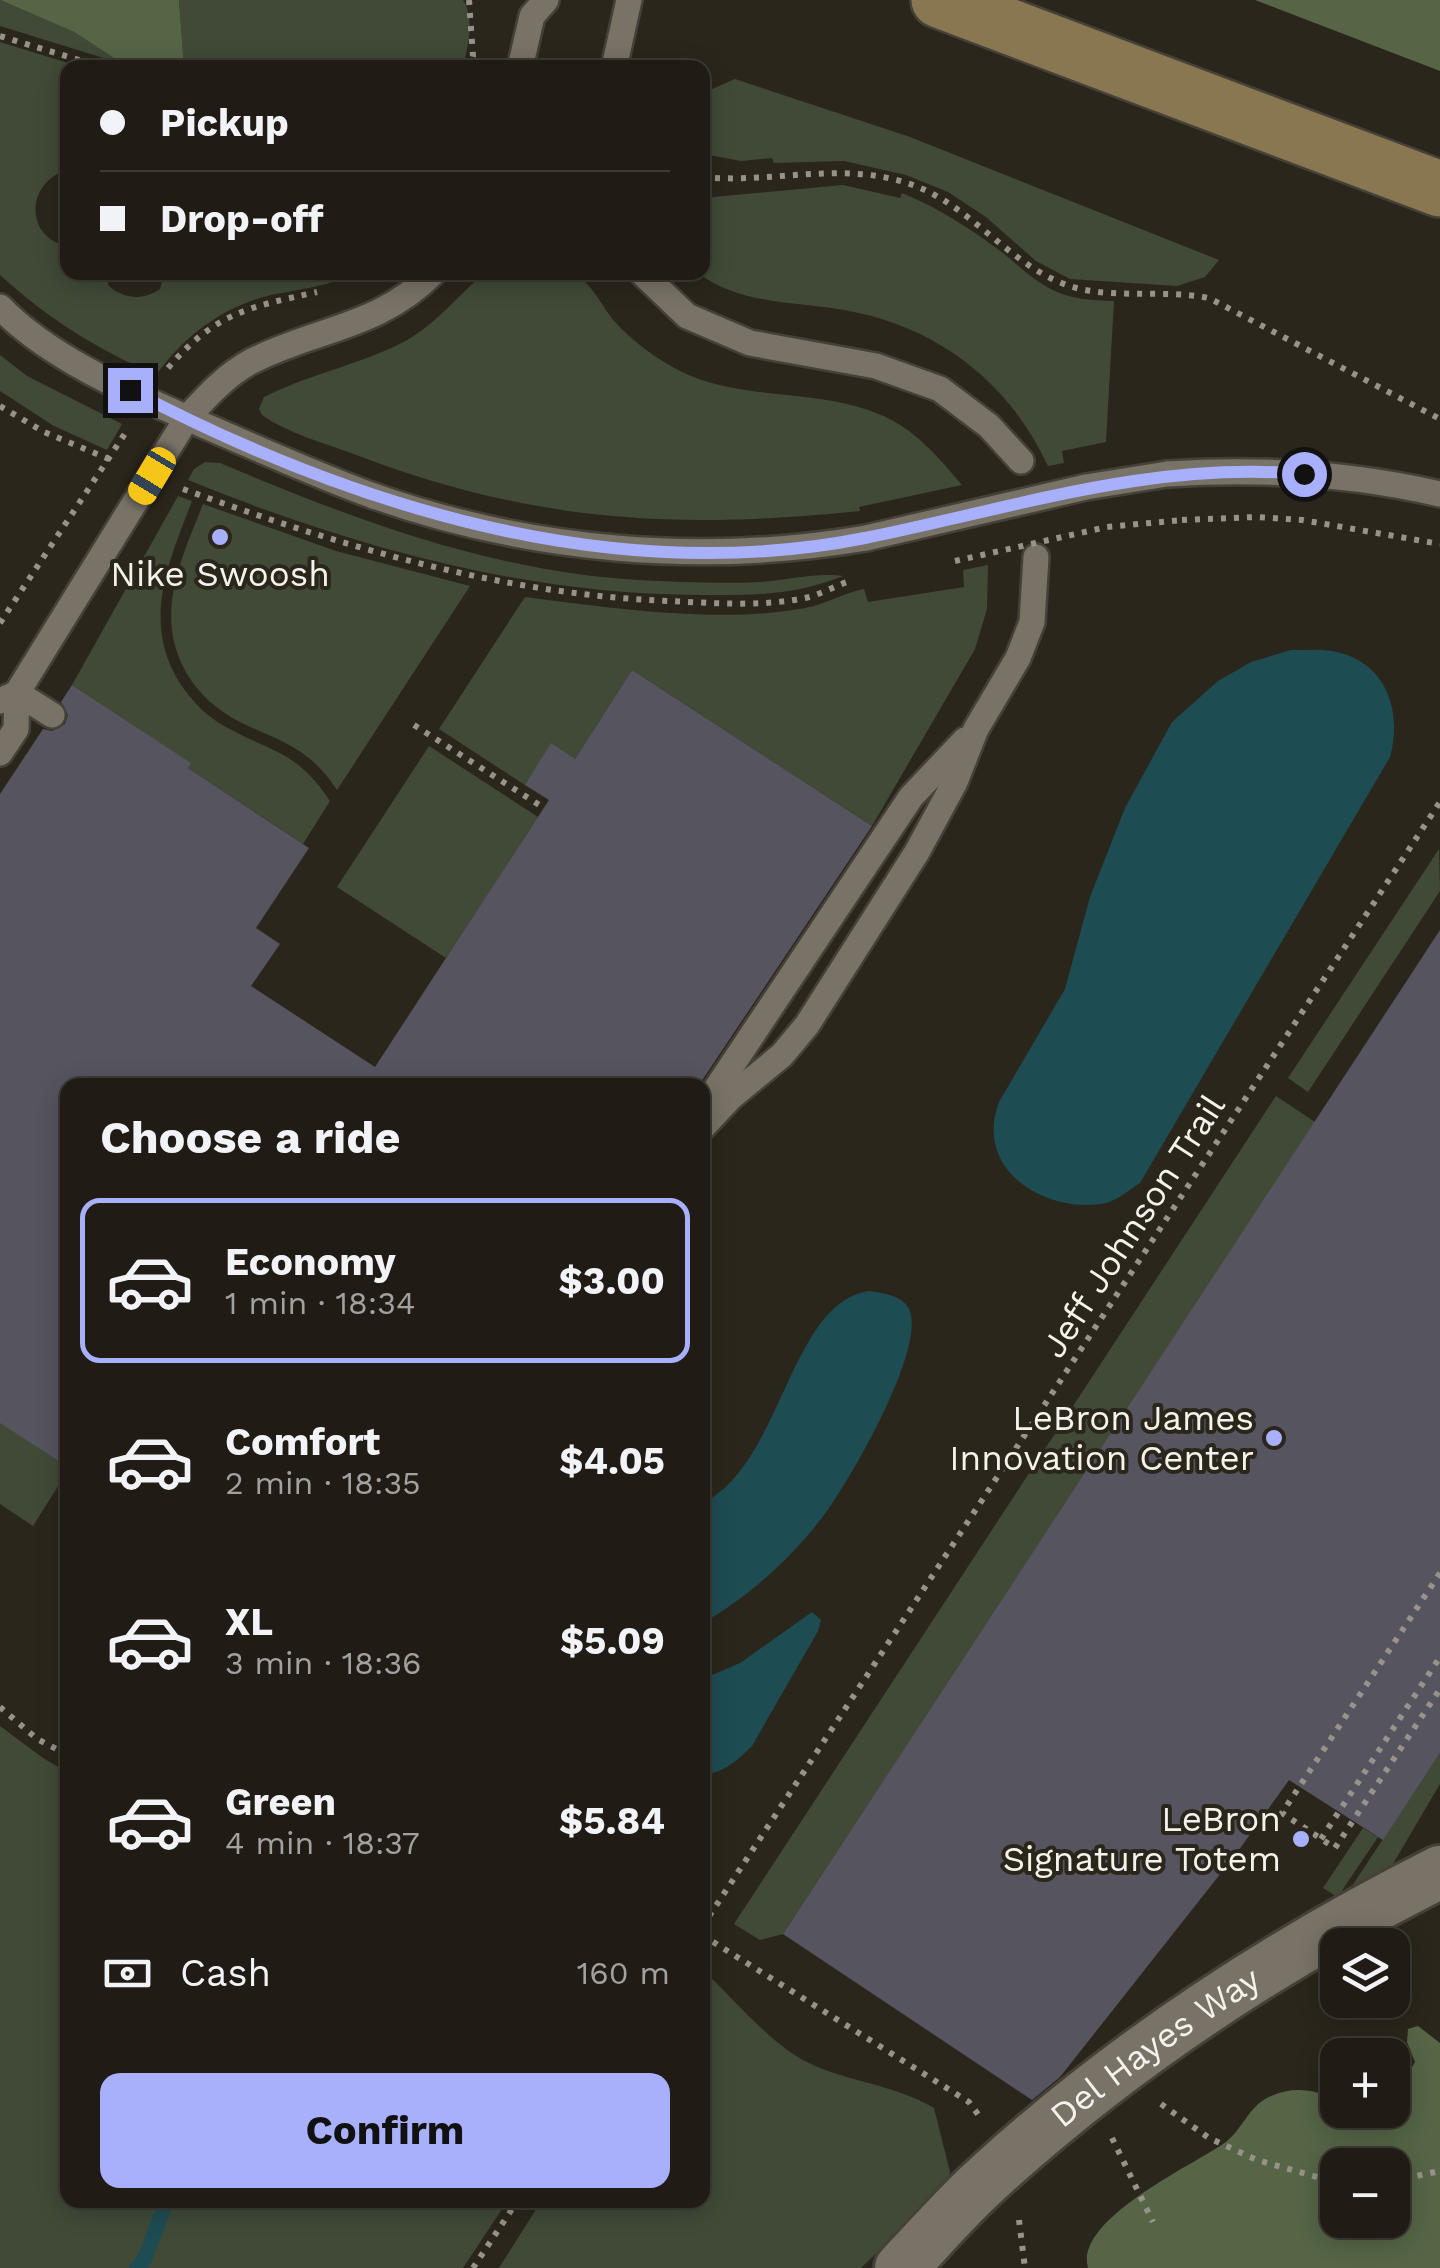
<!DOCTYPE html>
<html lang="en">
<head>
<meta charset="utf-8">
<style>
  :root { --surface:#201c15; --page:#2d2922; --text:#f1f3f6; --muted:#a2a1a0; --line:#3d3a34; --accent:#a8b0fc }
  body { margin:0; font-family:"Work Sans",sans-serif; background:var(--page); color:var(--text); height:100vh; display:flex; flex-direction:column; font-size:38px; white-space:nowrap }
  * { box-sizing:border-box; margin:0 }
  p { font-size:32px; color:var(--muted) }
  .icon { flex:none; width:55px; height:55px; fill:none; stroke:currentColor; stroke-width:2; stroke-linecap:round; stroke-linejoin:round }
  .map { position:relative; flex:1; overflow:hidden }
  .sheet { position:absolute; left:60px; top:1078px; width:650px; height:1130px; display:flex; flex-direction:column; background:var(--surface); border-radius:20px; box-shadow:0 5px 25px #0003,0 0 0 2px var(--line) }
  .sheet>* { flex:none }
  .top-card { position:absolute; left:60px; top:60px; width:650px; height:220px; border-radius:20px; box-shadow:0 5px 25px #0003,0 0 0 2px var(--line); display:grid; align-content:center; height:220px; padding:0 40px; background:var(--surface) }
  .fabs { position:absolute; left:1320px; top:1928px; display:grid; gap:20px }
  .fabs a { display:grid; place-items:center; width:90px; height:90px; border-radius:20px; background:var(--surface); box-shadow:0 5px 25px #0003,0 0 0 2px var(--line); font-size:50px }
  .end { position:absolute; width:45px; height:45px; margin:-22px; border:12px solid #a8b0fc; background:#111; box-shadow:0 0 0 5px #111 }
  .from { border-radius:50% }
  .car { position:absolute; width:30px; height:60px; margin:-30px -15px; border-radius:12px; box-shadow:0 0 8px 2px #0007; background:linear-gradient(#f5c518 24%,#345 0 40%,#f5c518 0 76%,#345 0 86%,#f5c518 0) }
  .top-card b { display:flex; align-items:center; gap:35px; height:95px; font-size:38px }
  .top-card b+b { border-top:2px solid var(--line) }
  .top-card i { width:25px; height:25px; background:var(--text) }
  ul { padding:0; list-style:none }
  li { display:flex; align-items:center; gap:30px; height:165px; margin:0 20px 15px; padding:0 20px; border:5px solid transparent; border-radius:20px }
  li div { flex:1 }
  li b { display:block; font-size:38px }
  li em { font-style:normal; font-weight:700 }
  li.on { border-color:var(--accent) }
  li>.icon { width:90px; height:90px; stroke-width:1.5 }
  h2 { padding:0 40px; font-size:45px; line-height:120px }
  .pay { display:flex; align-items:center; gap:25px; height:110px; padding:0 40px; font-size:38px }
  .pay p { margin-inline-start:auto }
  .cta { display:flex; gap:20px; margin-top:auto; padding:20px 40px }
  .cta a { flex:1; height:115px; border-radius:20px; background:var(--accent); color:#111; font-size:40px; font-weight:700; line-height:115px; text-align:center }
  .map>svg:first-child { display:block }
  .green { fill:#404a37 }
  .forest { fill:#556546; fill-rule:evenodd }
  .water { fill:#1e4c53 }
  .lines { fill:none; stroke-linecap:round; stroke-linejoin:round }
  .stream { stroke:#1e4c53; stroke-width:15 }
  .building { fill:#56545f }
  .lane-casing { stroke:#464138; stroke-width:30 }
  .street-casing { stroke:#464138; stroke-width:58 }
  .secondary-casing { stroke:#464138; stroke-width:60 }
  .path { stroke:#97928a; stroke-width:6; stroke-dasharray:5 8; stroke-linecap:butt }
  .lane { stroke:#787267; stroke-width:25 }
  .street { stroke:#787267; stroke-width:52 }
  .secondary { stroke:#887750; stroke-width:55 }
  .lane-bridge-casing { stroke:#464138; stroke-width:30; stroke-linecap:butt }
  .path-bridge { stroke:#97928a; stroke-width:6; stroke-dasharray:5 8; stroke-linecap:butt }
  .lane-bridge { stroke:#787267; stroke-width:25 }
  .route { stroke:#a8b0fc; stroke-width:12 }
  .poi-dot { fill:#a8b0fc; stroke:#2b261c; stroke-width:4 }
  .labels { text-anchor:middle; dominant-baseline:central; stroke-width:8; stroke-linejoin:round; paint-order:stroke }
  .poi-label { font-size:35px; fill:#f5f1eb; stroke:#2b261c; text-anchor:end }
  .street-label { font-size:35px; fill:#f5f1eb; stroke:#2b261c }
</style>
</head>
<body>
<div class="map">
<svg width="1440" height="2268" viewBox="0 0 1440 2268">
  <rect width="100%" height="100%" fill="#2b261c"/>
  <!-- green -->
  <g class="green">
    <path d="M0,0L74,32L123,64L0,26Z"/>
    <path d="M179,0H463C475,19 468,46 463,67H184Z"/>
    <path d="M0,42L81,67L68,68L67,170C26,182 24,237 67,246L68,272L109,273L108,285C122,299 143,301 160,289L164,273H355C328,287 300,289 271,295C223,306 184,336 156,375C97,349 48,319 0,275Z"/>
    <path d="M735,79L910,137L1219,260L1205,277L1177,286L1070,279L1036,261L986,217L948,192L906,175L844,161L774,163L772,158L741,161L703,154V93Z"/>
    <path d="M843,185L900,198L902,193C939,208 971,229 1003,253C1019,266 1034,281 1053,290C1072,300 1093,300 1114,301L1106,442L1062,451L1064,463L1048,466C1009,382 937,326 844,310C793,301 741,305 698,273L702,272L703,198Z"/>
    <path d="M485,273C505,272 552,268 569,272C591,279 601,306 615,322C633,342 658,360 682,372C752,406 844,383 909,431C929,446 945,465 962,485L859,507L860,511C677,530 533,522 359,456C328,444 289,434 262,415L259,409L264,397C311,373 364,364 409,339C439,321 459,294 485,273Z"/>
    <path d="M0,355L27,376L122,424L107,450L54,426L0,391Z"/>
    <path d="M205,462L220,463C355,520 490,571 638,580C679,582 720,584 760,582C786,580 819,572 843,576C793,596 754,595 701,595C524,595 350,546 188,480L194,469Z"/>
    <path d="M178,496L192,501C168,564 141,623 181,685C193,702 207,717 226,727C273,753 297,751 330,801L303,844L188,768L190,763L72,685Z"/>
    <path d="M203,504L336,551L470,586L337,790C309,747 281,742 238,721C217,710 199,694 187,674C153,616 181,560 203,504Z"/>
    <path d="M988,565L987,609L975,649L872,826L632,670L575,759L525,785L439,729L525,597C611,608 720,624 805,608C826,604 844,593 864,589L868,602L964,587L963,570Z"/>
    <path d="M429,746L538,817L446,958L337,887Z"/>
    <path d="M1439,849L1440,891L1308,1092L1288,1078Z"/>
    <path d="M1276,1096L1315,1122L783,1934L760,1940L734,1924Z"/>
    <path d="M67,1271V1472L33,1526L0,1504V1371Z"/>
    <path d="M0,1726L43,1758L67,1772L68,2200H508L463,2268H0Z"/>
    <path d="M1440,1753V1784L1377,1891L1345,1902L1323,1888L1363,1828L1378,1837L1341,1892L1346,1895Z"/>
    <path d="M703,1970C734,1999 771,2045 809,2063C848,2082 896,2085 934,2108L950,2172L946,2186L861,2268H499L542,2200H702Z"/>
  </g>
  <!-- forest -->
  <g class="forest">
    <path d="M0,0H179L184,67H136L123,64L74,32Z"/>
    <path d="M1255,0H1440V71Z"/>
    <path d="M1418,2026L1440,2043V2268H1088C1074,2220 1191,2166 1223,2144C1243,2131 1247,2106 1271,2096C1294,2086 1316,2089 1337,2101L1338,2110H1392L1393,2093L1399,2090L1415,2062L1407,2042L1408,2029ZM1338,2165H1392V2220H1338Z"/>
  </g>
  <!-- water -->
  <g class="water">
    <path d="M1291,650C1305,650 1319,649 1332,651C1385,660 1403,709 1390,757L1140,1183C1129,1190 1118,1200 1106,1203C1046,1215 973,1170 999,1102L1065,989L1090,897L1125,808L1172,722L1218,681L1251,662Z"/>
    <path d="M869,1291C882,1293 902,1295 909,1309C927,1347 851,1478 827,1511C795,1555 750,1596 703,1623V1503C783,1463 789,1303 869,1291Z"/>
    <path d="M812,1612L821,1620L818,1631L752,1746C738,1760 723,1773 703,1775V1679L740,1663Z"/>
  </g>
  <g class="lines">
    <!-- stream -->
    <path class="stream" d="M137,2268L145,2258L167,2200"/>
  </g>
  <!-- building -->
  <g class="building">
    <path d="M632,670L872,826L699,1085H68V1467L0,1423V794L43,729L52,731L65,724L68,715L61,702L72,685L191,763L188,768L309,848L256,928L280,944L251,986L375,1067L549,800L525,785L551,743L575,759Z"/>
    <path d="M1440,930V1753L1383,1840L1289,1780L1236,1854L1060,2077L1032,2100L783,1934Z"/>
  </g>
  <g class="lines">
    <defs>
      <g id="lane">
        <path d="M520,68L532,16L546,0"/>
        <path d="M614,68L629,0"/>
        <path d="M641,272L687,316L750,343L876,366L940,389L989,426L1021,461"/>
        <path d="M0,307C51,360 136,395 203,425C259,449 314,474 371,495C528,551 702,566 866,538"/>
        <path d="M1167,474C1259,468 1350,473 1440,494"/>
        <path d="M0,701L17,693L187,418C207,396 226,375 252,361C317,328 379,328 434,272"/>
        <path d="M0,753L16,729L17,693L52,715"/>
        <path d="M702,1110L911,797L965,740"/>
        <path d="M702,1128L731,1097L782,1055L807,1025L917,852L955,782L976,729L1018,658L1032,622L1036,557"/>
      </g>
      <g id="street">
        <path id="s1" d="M901,2268C929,2239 956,2207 986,2180C1121,2056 1277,1954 1440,1872"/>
      </g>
      <path id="secondary" d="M939,0L1440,189"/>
    </defs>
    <!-- lane casing -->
    <use href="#lane" class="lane-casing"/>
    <!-- street casing -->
    <use href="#street" class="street-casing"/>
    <!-- secondary casing -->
    <use href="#secondary" class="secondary-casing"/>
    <!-- path -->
    <g class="path">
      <path d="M469,0L473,56L470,68"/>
      <path d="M0,36L105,68"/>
      <path d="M702,177C771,184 839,161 907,183C967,202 1003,258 1059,282C1105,302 1160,288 1209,298L1440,419"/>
      <path d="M168,368C216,312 250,307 317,292"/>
      <path d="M0,406L44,432L116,462"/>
      <path d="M183,489C340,546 500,594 668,601C712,603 762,607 805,598C819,595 833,587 847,582"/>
      <path d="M1182,520L1256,517L1302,520L1440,544"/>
      <path d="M0,623L126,432"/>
      <path d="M414,725L544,808"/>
      <path d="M1440,1573L1282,1813L1335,1848L1440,1689"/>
      <path d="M0,1707L37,1739L68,1755"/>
      <path d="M1321,1839L1440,1657"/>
      <path d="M702,1927L1440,802"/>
      <path d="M702,1935L969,2102L980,2117"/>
      <path d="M1161,2104L1209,2138L1257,2160L1338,2183"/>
      <path d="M1112,2138L1153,2222"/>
      <path d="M1392,2181L1440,2171"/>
      <path d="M1019,2220L1025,2268"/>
      <path d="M473,2268L518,2200"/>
    </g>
    <!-- lane -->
    <use href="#lane" class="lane"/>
    <!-- street -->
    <use href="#street" class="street"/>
    <!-- secondary -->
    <use href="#secondary" class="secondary"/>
    <defs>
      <path id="lane-bridge" d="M866,538L1086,487L1167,474"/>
    </defs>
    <!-- lane-bridge casing -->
    <use href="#lane-bridge" class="lane-bridge-casing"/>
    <!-- path-bridge -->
    <path class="path-bridge" d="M955,561L1107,527L1182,520"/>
    <!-- lane-bridge -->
    <use href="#lane-bridge" class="lane-bridge"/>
  </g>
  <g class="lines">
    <!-- route -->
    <path class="route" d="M130,390C353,507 613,588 865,538C1014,508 1150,461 1304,474"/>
  </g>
  <!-- markers -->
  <g class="poi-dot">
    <circle cx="220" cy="537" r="10"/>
    <circle cx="1274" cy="1438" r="10"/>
    <circle cx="1301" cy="1839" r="10"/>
  </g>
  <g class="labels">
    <!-- poi labels -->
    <g class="poi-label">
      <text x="220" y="574" text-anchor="middle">Nike Swoosh</text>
      <text x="1254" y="1418">LeBron James<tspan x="1254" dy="40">Innovation Center</tspan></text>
      <text x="1281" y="1819">LeBron<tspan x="1281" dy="40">Signature Totem</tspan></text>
    </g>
    <!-- street labels -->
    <g class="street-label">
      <text transform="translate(1133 1226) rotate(-57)">Jeff Johnson Trail</text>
      <text stroke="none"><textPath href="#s1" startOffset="338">Del Hayes Way</textPath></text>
    </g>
  </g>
</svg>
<div class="fabs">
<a><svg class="icon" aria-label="layers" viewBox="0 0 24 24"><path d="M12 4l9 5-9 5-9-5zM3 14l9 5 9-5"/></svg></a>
<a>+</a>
<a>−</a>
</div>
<i class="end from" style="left:1304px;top:474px"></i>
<i class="end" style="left:130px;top:390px"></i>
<i class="car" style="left:152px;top:476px;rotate:211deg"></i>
<div class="top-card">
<b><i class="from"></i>Pickup</b>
<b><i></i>Drop-off</b>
</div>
<section class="sheet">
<h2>Choose a ride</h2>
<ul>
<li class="on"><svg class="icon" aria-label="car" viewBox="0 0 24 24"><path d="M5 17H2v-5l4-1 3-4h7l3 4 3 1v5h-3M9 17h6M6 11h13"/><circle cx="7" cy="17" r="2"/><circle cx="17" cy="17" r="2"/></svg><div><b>Economy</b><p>1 min · 18:34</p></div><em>$3.00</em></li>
<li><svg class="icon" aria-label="car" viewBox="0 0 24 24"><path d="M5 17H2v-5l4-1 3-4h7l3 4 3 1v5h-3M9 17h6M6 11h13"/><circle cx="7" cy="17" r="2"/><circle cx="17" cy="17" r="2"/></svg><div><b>Comfort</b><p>2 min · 18:35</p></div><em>$4.05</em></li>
<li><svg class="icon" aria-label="car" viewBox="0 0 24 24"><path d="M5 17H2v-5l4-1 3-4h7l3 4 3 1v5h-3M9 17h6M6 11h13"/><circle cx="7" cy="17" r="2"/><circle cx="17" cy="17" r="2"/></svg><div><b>XL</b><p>3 min · 18:36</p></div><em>$5.09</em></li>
<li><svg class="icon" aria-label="car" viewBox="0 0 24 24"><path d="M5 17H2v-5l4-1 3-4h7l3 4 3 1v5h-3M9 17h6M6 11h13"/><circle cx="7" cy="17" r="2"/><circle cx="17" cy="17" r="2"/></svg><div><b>Green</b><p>4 min · 18:37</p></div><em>$5.84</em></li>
</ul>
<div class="pay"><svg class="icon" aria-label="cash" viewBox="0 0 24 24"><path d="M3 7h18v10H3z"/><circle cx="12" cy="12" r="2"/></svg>Cash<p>160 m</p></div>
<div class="cta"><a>Confirm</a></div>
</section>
</div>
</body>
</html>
